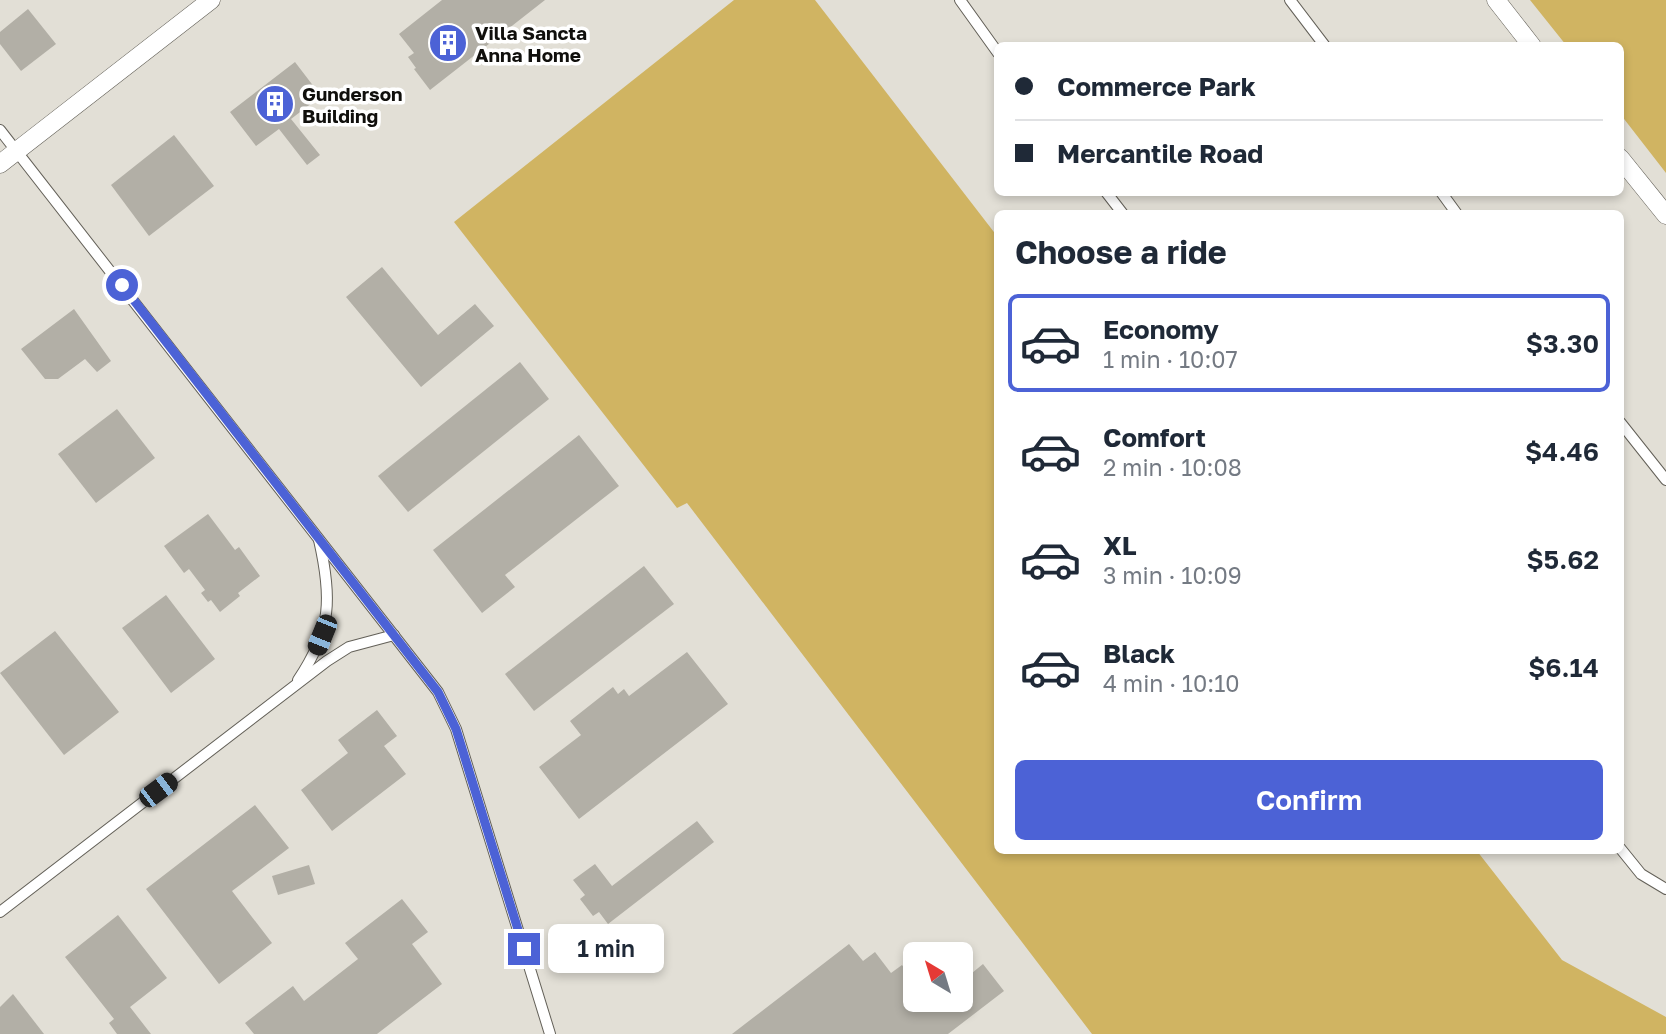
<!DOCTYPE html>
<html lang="en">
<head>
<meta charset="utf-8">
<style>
  :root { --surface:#fff; --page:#f2f2f3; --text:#1f2937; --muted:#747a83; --line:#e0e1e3; --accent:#4c62d6 }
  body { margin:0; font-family:"Golos Text",sans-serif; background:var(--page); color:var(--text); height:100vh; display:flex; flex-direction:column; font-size:26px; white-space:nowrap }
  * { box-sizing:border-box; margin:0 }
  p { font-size:23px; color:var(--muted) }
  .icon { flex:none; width:38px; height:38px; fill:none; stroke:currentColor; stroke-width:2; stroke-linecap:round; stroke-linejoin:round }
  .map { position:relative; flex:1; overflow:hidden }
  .side { position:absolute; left:994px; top:210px; width:630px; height:644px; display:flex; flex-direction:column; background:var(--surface); border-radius:10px; box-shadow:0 4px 10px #0003 }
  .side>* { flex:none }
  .banner { position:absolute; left:994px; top:42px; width:630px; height:154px; border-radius:10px; box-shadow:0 4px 10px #0003; display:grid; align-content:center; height:154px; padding:0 21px; background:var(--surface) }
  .needle { width:46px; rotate:322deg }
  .buttons { position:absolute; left:903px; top:942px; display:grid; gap:14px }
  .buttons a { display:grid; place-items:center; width:70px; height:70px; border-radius:10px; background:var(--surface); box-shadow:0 4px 10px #0003; font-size:35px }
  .end { position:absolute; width:32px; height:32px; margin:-16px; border:9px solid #4c62d6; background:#fff; box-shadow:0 0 0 4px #fff }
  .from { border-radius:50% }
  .bubble { position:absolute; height:49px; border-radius:10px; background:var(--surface); box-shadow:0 4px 10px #0003; font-size:23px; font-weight:600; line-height:49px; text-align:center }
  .car { position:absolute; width:21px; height:42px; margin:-21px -10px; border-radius:9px; box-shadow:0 0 5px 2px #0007; background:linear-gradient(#222 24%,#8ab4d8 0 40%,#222 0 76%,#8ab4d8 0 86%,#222 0) }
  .banner b { display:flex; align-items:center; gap:24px; height:66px; font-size:26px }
  .banner b+b { border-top:2px solid var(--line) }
  .banner i { width:18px; height:18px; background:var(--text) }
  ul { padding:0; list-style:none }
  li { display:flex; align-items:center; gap:21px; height:98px; margin:0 14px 10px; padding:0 7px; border:4px solid transparent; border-radius:10px }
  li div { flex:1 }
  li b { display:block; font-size:26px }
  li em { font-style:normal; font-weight:600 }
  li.selected { border-color:var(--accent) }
  li>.icon { width:63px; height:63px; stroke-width:1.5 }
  h2 { padding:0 21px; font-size:32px; line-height:84px }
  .action { display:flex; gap:14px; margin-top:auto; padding:14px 21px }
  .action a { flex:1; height:80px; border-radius:10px; background:var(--accent); color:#fff; font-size:28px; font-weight:600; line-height:80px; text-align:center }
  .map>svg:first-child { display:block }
  .green { fill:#d0b462 }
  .building { fill:#b2afa6 }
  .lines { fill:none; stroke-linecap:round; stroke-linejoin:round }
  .minor-casing { stroke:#636058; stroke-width:12 }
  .primary-casing { stroke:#636058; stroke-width:19 }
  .minor { stroke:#fff; stroke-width:10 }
  .primary { stroke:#fff; stroke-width:18 }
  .route { stroke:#4c62d6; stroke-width:9 }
  .labels { text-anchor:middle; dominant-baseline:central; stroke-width:7; stroke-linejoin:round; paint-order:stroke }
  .poi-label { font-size:19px; font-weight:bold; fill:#100f0c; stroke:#fff; text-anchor:start }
</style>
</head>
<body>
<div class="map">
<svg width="1666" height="1034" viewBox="0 0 1666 1034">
  <rect width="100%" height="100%" fill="#e2dfd6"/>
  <!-- green -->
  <g class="green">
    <path d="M734,0H815L997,236L998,850L1477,851L1562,960L1666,1017V1034H1092L687,503L677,508L454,222Z"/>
    <path d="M1530,0H1666V173L1621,115L1620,46L1566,45Z"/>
  </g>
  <!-- building -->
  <g class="building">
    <path d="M442,0H545L430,90L414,69L416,68L408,57L414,53L399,34Z"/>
    <path d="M28,9L56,44L21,71L0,44V32Z"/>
    <path d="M295,62L321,96L291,119L320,155L307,165L279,129L256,146L230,112Z"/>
    <path d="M174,135L214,186L149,236L111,185Z"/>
    <path d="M382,267L438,335L475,304L494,326L421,387L346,297Z"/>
    <path d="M74,309L111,361L97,372L85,359L58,379H45L21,349Z"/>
    <path d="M520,362L549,399L408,512L378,476Z"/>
    <path d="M117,409L155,458L96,503L58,454Z"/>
    <path d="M579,435L619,486L505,575L515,587L482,613L433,550Z"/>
    <path d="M208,514L235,550L239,547L260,576L238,593L240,596L220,612L211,600L208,602L201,593L205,590L189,569L184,573L164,546Z"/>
    <path d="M644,566L674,604L534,711L505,674Z"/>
    <path d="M166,595L215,659L171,693L122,628Z"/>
    <path d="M55,631L119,712L64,755L0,673Z"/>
    <path d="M687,652L728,704L579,819L539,767L581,735L570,721L613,687L618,694L624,689L629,696Z"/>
    <path d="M377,710L397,736L384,746L406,774L332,831L301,790L348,753L338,740Z"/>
    <path d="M255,805L289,848L232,891L272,943L219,984L146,889Z"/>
    <path d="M697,821L714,842L608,924L599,912L593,916L580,899L585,895L573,880L595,864L612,886Z"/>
    <path d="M309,865L315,884L278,895L272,876Z"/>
    <path d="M402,899L428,932L412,944L442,984L377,1034H254L245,1023L293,986L304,1001L358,959L345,943Z"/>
    <path d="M118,915L167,978L130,1007L151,1034H117L109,1023L114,1019L65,957Z"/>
    <path d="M849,944L863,961L875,952L891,973L902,965L915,983V999H928L932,1004L938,999H961V982L983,964L1004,991L948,1034H732Z"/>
    <path d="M13,994L44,1034H0V1007Z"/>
  </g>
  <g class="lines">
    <defs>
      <g id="minor">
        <path d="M960,0L998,53"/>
        <path d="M1290,0L1325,46"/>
        <path d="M0,130L438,692L456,729L550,1034"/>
        <path d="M1106,192L1123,214"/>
        <path d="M1441,192L1457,214"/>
        <path d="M1620,422L1666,480"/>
        <path d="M298,680C332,630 332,597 319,540"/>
        <path d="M1620,848L1641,874L1666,889"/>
        <path d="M0,912L327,661L349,647L394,635"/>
      </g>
      <g id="primary">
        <path d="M1496,0L1532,46"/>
        <path d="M1620,158L1666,215"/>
        <path d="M0,164L211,0"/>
      </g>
    </defs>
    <!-- minor casing -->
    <use href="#minor" class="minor-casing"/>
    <!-- primary casing -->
    <use href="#primary" class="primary-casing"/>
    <!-- minor -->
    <use href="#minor" class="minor"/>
    <!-- primary -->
    <use href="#primary" class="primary"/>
  </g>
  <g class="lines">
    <!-- route -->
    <path class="route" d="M122,285L438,692L456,729L524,949"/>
  </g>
  <!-- icons -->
  <defs>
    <symbol id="building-disc" viewBox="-11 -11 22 22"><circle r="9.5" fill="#4c62d6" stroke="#fff"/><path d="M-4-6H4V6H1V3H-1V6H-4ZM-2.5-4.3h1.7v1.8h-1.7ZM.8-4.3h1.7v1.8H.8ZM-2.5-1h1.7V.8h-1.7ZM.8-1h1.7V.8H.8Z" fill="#fff"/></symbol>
  </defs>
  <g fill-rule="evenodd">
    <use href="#building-disc" x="426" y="21" width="44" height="44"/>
    <use href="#building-disc" x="253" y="82" width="44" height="44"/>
  </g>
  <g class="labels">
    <!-- poi labels -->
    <g class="poi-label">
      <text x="475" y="32">Villa Sancta<tspan x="475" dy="22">Anna Home</tspan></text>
      <text x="302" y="93">Gunderson<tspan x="302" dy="22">Building</tspan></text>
    </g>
  </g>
</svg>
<div class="buttons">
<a><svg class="needle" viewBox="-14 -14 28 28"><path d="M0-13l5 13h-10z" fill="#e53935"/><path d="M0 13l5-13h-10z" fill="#747a83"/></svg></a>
</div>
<i class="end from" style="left:122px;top:285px"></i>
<i class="end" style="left:524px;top:949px"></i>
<div class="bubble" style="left:548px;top:924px;width:116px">1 min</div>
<i class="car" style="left:322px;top:635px;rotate:202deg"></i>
<i class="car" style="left:158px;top:790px;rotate:53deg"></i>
<div class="banner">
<b><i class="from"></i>Commerce Park</b>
<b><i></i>Mercantile Road</b>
</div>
<section class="side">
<h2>Choose a ride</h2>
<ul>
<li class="selected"><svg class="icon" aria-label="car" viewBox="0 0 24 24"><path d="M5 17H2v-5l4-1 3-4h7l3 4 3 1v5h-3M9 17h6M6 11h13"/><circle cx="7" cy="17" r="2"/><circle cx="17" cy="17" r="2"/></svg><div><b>Economy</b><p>1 min · 10:07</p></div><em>$3.30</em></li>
<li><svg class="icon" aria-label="car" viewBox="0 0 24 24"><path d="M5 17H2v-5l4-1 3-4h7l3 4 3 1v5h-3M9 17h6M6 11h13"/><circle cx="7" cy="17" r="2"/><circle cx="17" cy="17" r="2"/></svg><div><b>Comfort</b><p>2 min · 10:08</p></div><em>$4.46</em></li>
<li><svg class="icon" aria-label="car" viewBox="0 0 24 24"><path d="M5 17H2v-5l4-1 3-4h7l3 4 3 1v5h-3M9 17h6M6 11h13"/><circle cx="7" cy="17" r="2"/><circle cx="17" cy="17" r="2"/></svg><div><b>XL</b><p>3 min · 10:09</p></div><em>$5.62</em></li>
<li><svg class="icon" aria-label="car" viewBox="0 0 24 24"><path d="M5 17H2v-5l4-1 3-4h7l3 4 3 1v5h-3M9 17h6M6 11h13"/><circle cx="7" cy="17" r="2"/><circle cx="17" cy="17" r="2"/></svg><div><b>Black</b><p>4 min · 10:10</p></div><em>$6.14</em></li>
</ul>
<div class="action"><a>Confirm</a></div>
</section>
</div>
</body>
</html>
